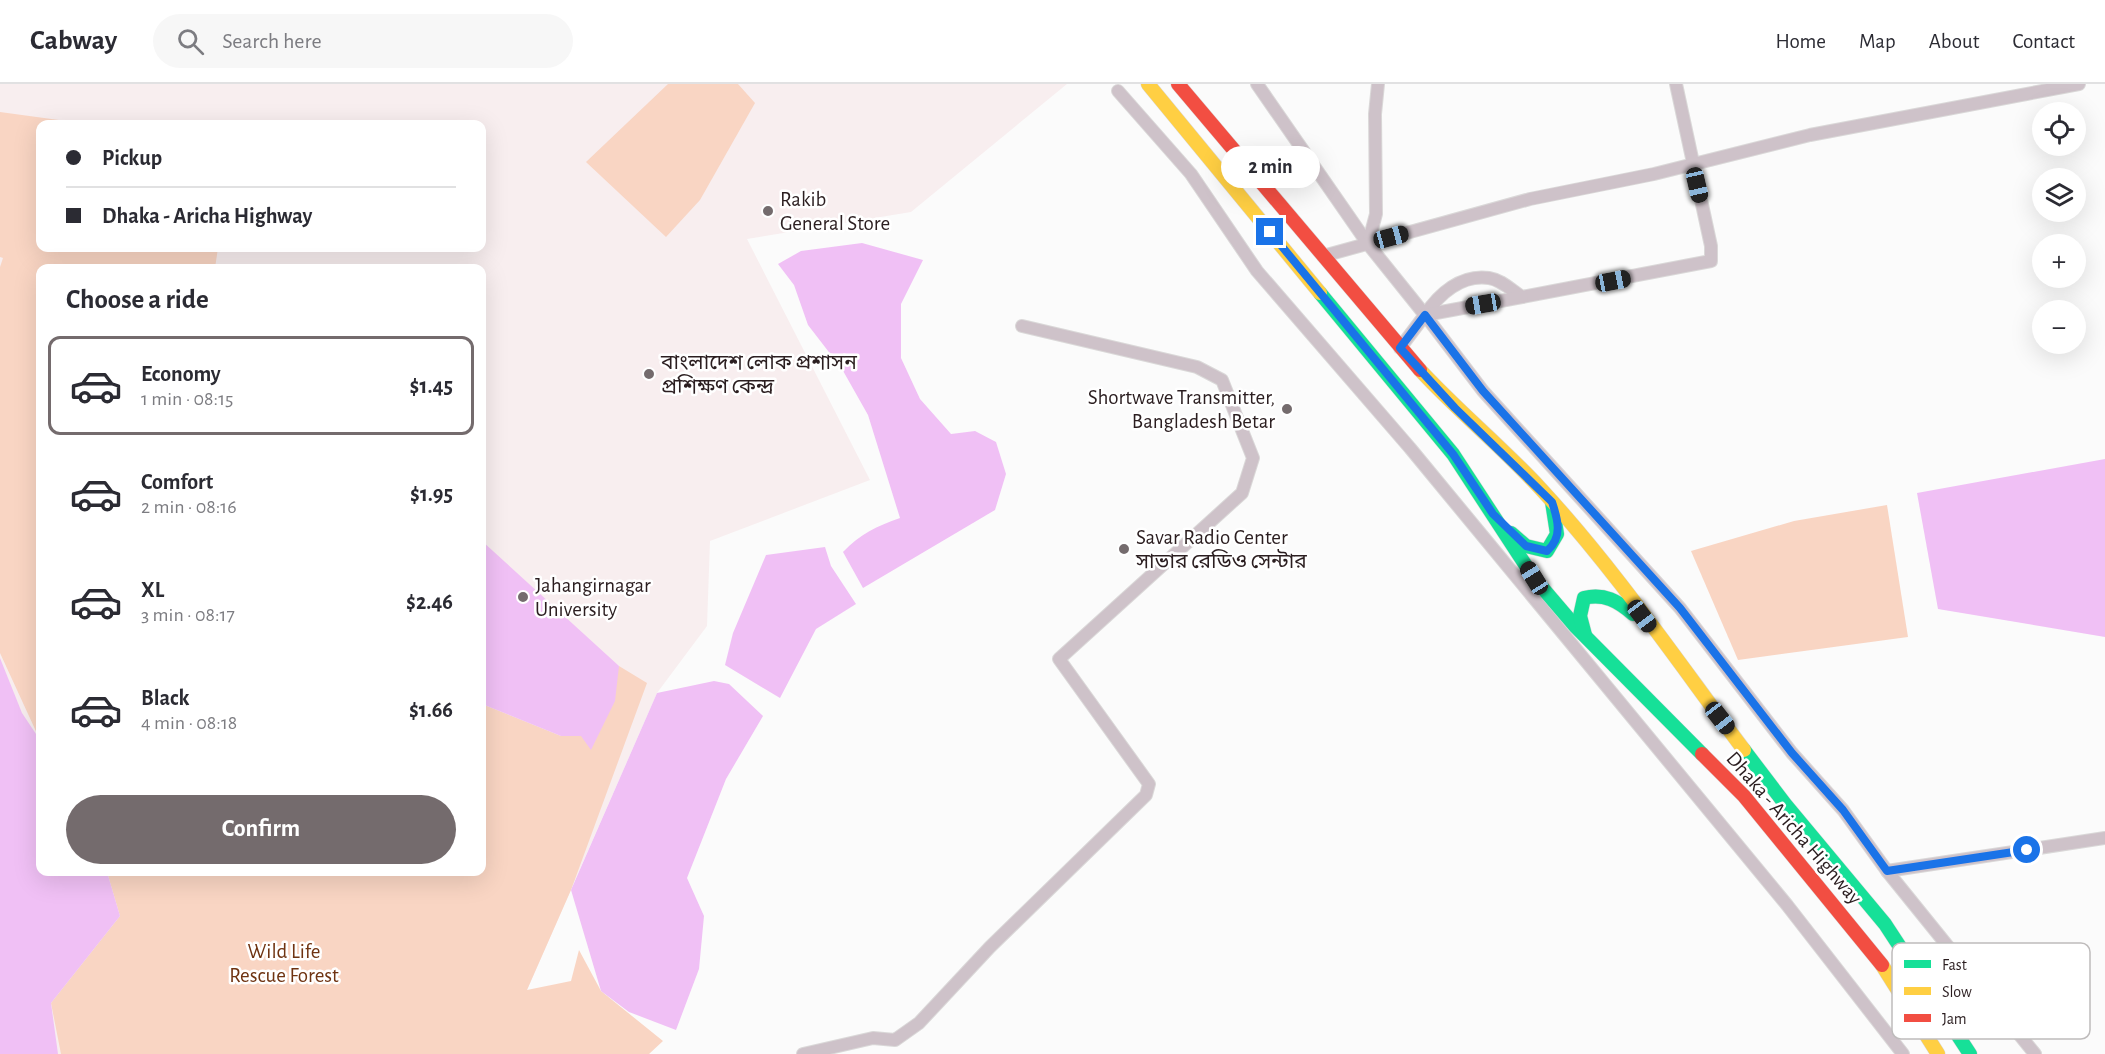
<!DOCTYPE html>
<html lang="en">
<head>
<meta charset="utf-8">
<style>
  :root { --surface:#fff; --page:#f7f7f7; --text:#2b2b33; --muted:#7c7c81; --line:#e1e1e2; --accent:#746b6d }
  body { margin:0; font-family:"Alegreya Sans","Noto Sans Bengali",sans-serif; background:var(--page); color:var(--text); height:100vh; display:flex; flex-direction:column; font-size:22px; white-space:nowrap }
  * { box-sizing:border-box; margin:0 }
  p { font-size:20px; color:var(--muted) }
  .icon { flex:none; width:33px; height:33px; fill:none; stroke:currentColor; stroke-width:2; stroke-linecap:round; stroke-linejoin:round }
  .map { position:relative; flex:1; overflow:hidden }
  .details { position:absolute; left:36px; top:180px; width:450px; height:612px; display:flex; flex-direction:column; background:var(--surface); border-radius:12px; box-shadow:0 6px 24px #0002 }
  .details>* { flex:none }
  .top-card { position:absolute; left:36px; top:36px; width:450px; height:132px; border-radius:12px; box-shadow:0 6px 24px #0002; display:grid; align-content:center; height:132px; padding:0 30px; background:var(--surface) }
  .buttons { position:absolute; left:2032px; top:18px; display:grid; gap:12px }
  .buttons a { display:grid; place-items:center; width:54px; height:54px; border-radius:50%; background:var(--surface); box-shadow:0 6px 24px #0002; font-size:30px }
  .end { position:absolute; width:27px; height:27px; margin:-14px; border:8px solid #1a73e8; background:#fff; box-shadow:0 0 0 3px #fff }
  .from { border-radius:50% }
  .bubble { position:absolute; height:42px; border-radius:21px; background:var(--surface); box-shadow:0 6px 24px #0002; font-size:20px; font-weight:700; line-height:42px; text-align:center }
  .car { position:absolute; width:18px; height:36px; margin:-18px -9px; border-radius:8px; box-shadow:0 0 4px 2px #0007; background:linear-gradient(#222 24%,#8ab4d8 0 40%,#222 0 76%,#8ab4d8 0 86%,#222 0) }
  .top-card b { display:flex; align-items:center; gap:21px; height:57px; font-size:22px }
  .top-card b+b { border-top:2px solid var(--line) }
  .top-card i { width:15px; height:15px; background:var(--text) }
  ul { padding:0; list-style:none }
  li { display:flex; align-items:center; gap:18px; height:99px; margin:0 12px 9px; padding:0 18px; border:3px solid transparent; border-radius:12px }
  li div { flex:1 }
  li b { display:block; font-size:22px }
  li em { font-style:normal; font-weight:700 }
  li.selected { border-color:var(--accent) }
  li>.icon { width:54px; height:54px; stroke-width:1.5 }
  h2 { padding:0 30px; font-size:27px; line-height:72px }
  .action { display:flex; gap:12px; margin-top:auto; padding:12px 30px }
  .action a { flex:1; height:69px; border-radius:36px; background:var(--accent); color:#fff; font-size:24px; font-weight:700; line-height:69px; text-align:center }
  header { display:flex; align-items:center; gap:36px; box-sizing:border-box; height:84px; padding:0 30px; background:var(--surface); border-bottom:2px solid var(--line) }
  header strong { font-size:28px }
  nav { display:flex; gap:33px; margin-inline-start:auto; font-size:21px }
  .search { width:420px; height:54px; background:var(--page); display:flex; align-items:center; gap:15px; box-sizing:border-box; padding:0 21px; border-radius:33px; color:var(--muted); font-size:22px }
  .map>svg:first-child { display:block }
  .built { fill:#f8eeef; fill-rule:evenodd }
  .green { fill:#f9d5c3 }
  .water { fill:#f0c0f5 }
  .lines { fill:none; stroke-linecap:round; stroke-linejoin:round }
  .street-casing { stroke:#dad8d8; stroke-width:14 }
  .fast-casing { stroke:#dad8d8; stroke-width:15 }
  .slow-casing { stroke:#dad8d8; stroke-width:15 }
  .jam-casing { stroke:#dad8d8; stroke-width:15 }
  .street { stroke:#cec2c9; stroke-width:12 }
  .fast { stroke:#16e098; stroke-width:14 }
  .slow { stroke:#ffcf43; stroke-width:14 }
  .jam { stroke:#f24e42; stroke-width:14 }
  .route { stroke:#1a73e8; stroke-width:8 }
  .poi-dot { fill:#746b6d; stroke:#fff; stroke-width:2 }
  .labels { text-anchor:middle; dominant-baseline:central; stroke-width:5; stroke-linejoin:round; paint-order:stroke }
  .poi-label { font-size:21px; fill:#2b1e20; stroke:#fff; text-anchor:start }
  .street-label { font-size:21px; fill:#2b1e20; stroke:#fff }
  .park-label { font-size:21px; fill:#6f3311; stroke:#fff }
  .key { fill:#fff; stroke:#bfbcbc; stroke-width:1.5 }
  .key-label { font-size:16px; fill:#2b1e20 }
</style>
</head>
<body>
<header>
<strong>Cabway</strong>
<div class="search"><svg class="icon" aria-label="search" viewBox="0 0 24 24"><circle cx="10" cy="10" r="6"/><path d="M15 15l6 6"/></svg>Search here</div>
<nav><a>Home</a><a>Map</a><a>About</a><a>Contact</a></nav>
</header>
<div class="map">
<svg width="2105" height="970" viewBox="0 0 2105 970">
  <rect width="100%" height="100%" fill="#fbfbfb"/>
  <!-- built -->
  <path class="built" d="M0,0H1067L911,128L747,155L870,396L710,457L707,542L657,609L527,906L431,970H0ZM40,40H482V164H40ZM40,184H482V788H40Z"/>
  <!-- green -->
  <g class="green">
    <path d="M668,0H738L755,19L700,116L666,153L586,78Z"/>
    <path d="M0,28L88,40H40V164H218L215,184H40V656L0,569V183L3,174L0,173Z"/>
    <path d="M1887,421L1908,553L1738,576L1691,467L1794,437Z"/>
    <path d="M619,582L647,599L571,806L527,906L571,897L579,866L601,907L663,957L649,970H61L51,919L120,832L107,788H482V620L561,652H581Z"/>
  </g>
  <!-- water -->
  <g class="water">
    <path d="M862,159L923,176L901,220V274L920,315L951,350L975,347L996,358L1006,390L995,426L863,504L843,468C860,450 877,442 900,434L868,331L842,285L808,241L794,201L778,180L801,167Z"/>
    <path d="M2105,375V553L1938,525L1917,409Z"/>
    <path d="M482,457L619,582L615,617L591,666L581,652H561L482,620Z"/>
    <path d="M825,463L831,482L856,520L816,545L780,614L725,581L733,549L766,471Z"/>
    <path d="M0,574L22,629L40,656V788H107L120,832L51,919L58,970H0Z"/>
    <path d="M714,597L729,600L763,632L726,695L687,794L704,832L699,885L676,946L629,928L601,907L571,806L657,609Z"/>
  </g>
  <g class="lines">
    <defs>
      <g id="street">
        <path d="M1257,0L1368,160L1425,231"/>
        <path d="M1118,7L1191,90L1257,187L1410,364L1787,821L1903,970"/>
        <path d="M1368,160L1376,130L1375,30L1378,0"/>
        <path d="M1323,172L1530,115L1654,90L1810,51L2079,0"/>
        <path d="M1425,231C1439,210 1461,190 1489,194C1502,196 1511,206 1522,213L1711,177V162L1676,0"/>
        <path d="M1425,231L1522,213"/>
        <path d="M1400,264L1425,231L1483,307L1680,524L1792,669L1843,726L1887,787L2035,970"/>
        <path d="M1887,787L2105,754"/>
        <path d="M803,970L873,954L895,956L919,939L990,863L1146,711L1149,700L1059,575L1242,409L1253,374L1222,296L1197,283L1022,242"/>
      </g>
      <g id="fast">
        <path d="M1320,209L1453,370L1534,494L1575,542L1702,670"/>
        <path d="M1511,449L1526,462L1547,467L1557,450L1552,418"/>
        <path d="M1585,551L1580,532L1584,514C1604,509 1618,517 1633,530"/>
        <path d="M1744,666L1785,720L1885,840L1970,970"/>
      </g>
      <g id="slow">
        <path d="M1148,0L1320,209"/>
        <path d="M1420,286C1458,327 1502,363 1540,404C1615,485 1678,578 1744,666"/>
        <path d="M1882,881L1938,970"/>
      </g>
      <g id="jam">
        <path d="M1178,0L1420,286"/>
        <path d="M1702,670L1744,712L1882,881"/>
      </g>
    </defs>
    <!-- street casing -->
    <use href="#street" class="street-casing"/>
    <!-- fast casing -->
    <use href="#fast" class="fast-casing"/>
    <!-- slow casing -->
    <use href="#slow" class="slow-casing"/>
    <!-- jam casing -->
    <use href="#jam" class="jam-casing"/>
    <!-- street -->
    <use href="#street" class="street"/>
    <!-- fast -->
    <use href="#fast" class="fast"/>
    <!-- slow -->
    <use href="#slow" class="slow"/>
    <!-- jam -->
    <use href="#jam" class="jam"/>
  </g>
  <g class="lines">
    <!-- route -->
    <path class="route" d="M1270,148L1453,370L1493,430L1526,462L1547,467C1563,453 1558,436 1552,418L1455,324L1400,264L1425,231L1483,307L1680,524L1792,669L1843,726L1887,787L2027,766"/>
  </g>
  <!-- markers -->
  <g class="poi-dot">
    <circle cx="768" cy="127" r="6"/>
    <circle cx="649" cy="290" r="6"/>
    <circle cx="1287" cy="325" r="6"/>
    <circle cx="1124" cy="465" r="6"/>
    <circle cx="523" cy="513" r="6"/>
  </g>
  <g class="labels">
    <!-- poi labels -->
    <g class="poi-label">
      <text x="780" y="115">Rakib<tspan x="780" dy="24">General Store</tspan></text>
      <text x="661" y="278">বাংলাদেশ লোক প্রশাসন<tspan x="661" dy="24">প্রশিক্ষণ কেন্দ্র</tspan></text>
      <text x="1275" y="313" text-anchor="end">Shortwave Transmitter,<tspan x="1275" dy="24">Bangladesh Betar</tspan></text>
      <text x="1136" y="453">Savar Radio Center<tspan x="1136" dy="24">সাভার রেডিও সেন্টার</tspan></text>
      <text x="535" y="501">Jahangirnagar<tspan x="535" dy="24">University</tspan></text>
    </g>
    <!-- street labels -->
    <g class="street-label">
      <text transform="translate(1794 744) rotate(49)">Dhaka - Aricha Highway</text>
    </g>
    <!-- park labels -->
    <g class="park-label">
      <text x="284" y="867">Wild Life<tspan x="284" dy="24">Rescue Forest</tspan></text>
    </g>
  </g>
  <!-- legend -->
  <rect x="1892" y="859" width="198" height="96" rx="9" class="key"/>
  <rect x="1904" y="876" width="27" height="8" fill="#16e098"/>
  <rect x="1904" y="903" width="27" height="8" fill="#ffcf43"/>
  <rect x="1904" y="930" width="27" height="8" fill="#f24e42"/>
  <g class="key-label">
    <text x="1942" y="886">Fast</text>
    <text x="1942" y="913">Slow</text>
    <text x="1942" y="940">Jam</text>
  </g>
</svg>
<div class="buttons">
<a><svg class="icon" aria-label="locate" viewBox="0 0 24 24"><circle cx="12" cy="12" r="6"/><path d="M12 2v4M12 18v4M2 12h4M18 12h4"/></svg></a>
<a><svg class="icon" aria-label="layers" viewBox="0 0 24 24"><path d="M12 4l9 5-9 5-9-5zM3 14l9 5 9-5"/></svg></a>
<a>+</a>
<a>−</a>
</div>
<i class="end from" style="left:2027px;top:766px"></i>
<i class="end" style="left:1270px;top:148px"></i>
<div class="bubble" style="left:1221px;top:62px;width:99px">2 min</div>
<i class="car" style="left:1697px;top:101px;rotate:167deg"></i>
<i class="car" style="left:1391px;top:153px;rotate:75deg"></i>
<i class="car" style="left:1613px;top:197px;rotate:79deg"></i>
<i class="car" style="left:1483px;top:220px;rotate:260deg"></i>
<i class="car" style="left:1534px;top:494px;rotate:328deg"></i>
<i class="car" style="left:1642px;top:532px;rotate:143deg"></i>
<i class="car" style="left:1720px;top:634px;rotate:142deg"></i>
<div class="top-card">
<b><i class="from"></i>Pickup</b>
<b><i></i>Dhaka - Aricha Highway</b>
</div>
<section class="details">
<h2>Choose a ride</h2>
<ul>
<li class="selected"><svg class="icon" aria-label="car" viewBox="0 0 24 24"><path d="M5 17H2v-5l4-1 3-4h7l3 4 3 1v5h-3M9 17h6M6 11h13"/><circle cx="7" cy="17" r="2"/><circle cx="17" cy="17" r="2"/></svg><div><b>Economy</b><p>1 min · 08:15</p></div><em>$1.45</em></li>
<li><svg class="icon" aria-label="car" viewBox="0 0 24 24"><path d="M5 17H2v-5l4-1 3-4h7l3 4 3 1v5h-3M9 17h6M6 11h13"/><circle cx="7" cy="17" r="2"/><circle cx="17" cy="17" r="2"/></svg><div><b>Comfort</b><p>2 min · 08:16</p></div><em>$1.95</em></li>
<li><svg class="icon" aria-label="car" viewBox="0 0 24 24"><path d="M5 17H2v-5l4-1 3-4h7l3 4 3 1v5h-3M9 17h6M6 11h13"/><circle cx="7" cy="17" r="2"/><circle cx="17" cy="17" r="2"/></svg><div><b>XL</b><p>3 min · 08:17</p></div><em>$2.46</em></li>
<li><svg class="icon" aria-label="car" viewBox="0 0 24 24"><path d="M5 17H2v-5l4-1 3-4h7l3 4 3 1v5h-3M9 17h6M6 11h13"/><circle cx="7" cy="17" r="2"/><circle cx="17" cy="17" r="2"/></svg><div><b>Black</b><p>4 min · 08:18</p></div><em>$1.66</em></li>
</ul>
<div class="action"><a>Confirm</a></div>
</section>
</div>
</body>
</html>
